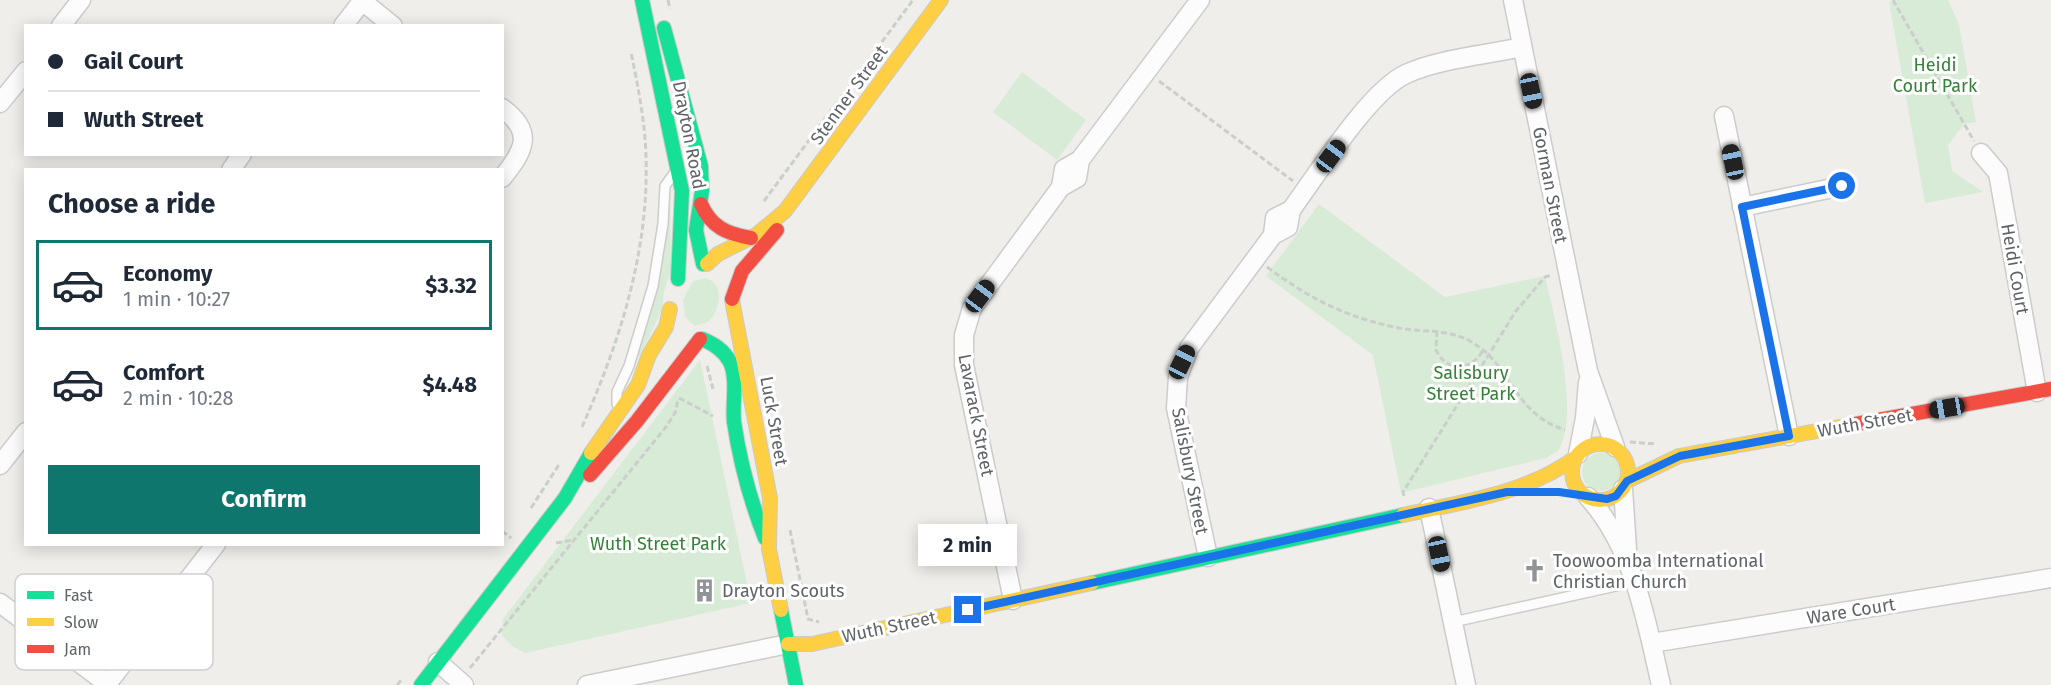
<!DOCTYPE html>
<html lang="en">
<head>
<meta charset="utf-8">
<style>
  :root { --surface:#fff; --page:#f2f2f3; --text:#1f2937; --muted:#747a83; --line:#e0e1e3; --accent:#0f766e }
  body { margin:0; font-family:"Fira Sans",sans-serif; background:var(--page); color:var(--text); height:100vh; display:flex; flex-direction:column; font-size:22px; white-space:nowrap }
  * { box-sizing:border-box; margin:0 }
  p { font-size:20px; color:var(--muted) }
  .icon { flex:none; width:33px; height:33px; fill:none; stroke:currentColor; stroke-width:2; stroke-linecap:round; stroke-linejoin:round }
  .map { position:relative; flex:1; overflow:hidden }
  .side { position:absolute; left:24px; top:168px; width:480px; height:378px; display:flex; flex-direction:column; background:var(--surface); border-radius:0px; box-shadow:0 3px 15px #0003 }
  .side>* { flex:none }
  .guide { position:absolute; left:24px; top:24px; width:480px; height:132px; border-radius:0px; box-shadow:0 3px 15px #0003; display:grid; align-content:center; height:132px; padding:0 24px; background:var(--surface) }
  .end { position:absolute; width:27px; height:27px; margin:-14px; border:8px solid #1a73e8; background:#fff; box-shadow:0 0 0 3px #fff }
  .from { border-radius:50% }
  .bubble { position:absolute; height:42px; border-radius:0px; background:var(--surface); box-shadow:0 3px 15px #0003; font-size:20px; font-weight:700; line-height:42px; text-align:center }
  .car { position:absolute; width:18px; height:36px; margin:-18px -9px; border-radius:8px; box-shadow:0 0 4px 2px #0007; background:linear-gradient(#222 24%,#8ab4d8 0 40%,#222 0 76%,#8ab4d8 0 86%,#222 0) }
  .guide b { display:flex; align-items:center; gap:21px; height:57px; font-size:22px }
  .guide b+b { border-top:2px solid var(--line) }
  .guide i { width:15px; height:15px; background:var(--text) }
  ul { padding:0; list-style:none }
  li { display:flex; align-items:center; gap:18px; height:90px; margin:0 12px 9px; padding:0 12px; border:3px solid transparent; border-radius:0px }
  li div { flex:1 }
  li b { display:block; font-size:22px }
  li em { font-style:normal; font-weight:700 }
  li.selected { border-color:var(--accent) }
  li>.icon { width:54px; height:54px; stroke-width:1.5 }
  h2 { padding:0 24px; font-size:27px; line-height:72px }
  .primary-button { display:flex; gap:12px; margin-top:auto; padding:12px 24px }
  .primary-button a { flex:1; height:69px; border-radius:0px; background:var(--accent); color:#fff; font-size:24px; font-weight:700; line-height:69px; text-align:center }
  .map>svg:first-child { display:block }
  .green { fill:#d8ebd6 }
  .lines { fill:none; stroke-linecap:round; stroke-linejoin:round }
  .lane-casing { stroke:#cbcccc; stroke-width:12 }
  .street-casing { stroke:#cbcccc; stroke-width:21 }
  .fast-casing { stroke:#cacacb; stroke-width:16 }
  .slow-casing { stroke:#cacacb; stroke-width:16 }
  .jam-casing { stroke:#cacacb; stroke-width:16 }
  .path { stroke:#cacfcc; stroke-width:3; stroke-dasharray:6 3; stroke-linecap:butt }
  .lane { stroke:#fdfcfc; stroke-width:9 }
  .street { stroke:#fdfcfc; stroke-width:18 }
  .fast { stroke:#16e098; stroke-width:14 }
  .slow { stroke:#ffcf43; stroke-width:14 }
  .jam { stroke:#f24e42; stroke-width:14 }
  .route { stroke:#1a73e8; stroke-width:8 }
  .labels { text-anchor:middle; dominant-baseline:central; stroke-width:6; stroke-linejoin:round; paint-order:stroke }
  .park-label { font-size:18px; fill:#348238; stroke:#fff }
  .street-label { font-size:18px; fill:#5f6368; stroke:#fff }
  .poi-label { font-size:18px; fill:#5f6368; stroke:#fff; text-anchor:start }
  .key { fill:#fff; stroke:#cfd0d2; stroke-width:1.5 }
  .key-label { font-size:16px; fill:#5f6368 }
</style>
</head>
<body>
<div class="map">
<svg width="2051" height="685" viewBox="0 0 2051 685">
  <rect width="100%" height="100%" fill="#efeeea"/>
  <!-- green -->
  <g class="green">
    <path d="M1898,0H1948L1959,25L1976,122L1964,124L1948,145L1952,171L1983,192L1925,203L1889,2Z"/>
    <path d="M1022,72L1086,120L1057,160L993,112Z"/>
    <path d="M670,192L671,272L664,291L662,310L634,367L657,288Z"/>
    <path d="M1319,204L1445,297L1545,276C1554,317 1581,414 1558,451L1546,458L1401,493L1373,355L1266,276Z"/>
    <path d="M705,278C726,284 720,310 708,322L695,326L685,317L683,300L693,281Z"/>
    <path d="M700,360L751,603L525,653L512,646L502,635L503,619Z"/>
    <circle cx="1601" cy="472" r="19"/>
  </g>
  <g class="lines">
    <defs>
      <g id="lane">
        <path d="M617,404V392L629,366L653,286L663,224L665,186L675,172"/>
        <path d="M1453,622L1634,582"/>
      </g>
      <g id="street">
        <path d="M361,0L393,26"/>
        <path d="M1513,0L1588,371L1615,447"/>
        <path d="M61,26L81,0"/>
        <path d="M343,26L363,0"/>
        <path d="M0,103L26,71"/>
        <path d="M502,108C535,132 524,151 502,178"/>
        <path d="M1724,116L1789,436"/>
        <path d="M1981,153L1998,173L2037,392"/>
        <path d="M231,170L242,154"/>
        <path d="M1061,187L1064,169L1080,160"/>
        <path d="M1742,207L1842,186"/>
        <path d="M1273,235L1275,218L1291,210C1317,175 1369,91 1406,74C1438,59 1486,55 1522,47"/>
        <path d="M1578,454L1585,418L1588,382"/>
        <path d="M0,465L26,432"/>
        <path d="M1623,489L1627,549"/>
        <path d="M1588,497C1634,548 1646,620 1661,685"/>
        <path d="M1429,508L1466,685"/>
        <path d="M1208,557L1176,408L1178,377L1189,348L1273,235L1288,227L1291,210"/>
        <path d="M1013,600L964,365V335L972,308L1061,187L1077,178L1080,160L1200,0"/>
        <path d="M0,603L109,685"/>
        <path d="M1652,643L2051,578"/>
        <path d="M438,662L464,685"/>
        <path d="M107,684L216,544"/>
        <path d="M587,685L788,644"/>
      </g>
      <g id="fast">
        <path d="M642,0L682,191L678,279"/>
        <path d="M664,28L701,166L702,191L696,230L703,264"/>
        <path d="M702,339C714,344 724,350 730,362C738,380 732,403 734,422C740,462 750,500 765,538"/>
        <path d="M1092,583L1403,515"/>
        <path d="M781,610L796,685"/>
        <path d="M421,685L565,498L591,453"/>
      </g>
      <g id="slow">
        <path d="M707,264L718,254L756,235L785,211L941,0"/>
        <path d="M732,300L770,498L769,549L781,610"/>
        <circle cx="1600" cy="472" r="28"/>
        <path d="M591,453L638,385L649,355L666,327L670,309"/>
        <path d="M1627,481L1679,456L1850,425"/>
        <path d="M1403,515C1463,502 1525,494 1575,458"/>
        <path d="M788,644H812L1092,583"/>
      </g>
      <g id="jam">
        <path d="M701,204C711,227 727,234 751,238"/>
        <path d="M732,299L742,271L777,230"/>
        <path d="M1850,425L2051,389"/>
        <path d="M590,475L637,421L700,339"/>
      </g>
    </defs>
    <!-- lane casing -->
    <use href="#lane" class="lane-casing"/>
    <!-- street casing -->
    <use href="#street" class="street-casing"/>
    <!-- fast casing -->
    <use href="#fast" class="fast-casing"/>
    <!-- slow casing -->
    <use href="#slow" class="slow-casing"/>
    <!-- jam casing -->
    <use href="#jam" class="jam-casing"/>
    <!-- path -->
    <g class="path">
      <path d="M668,0L670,9"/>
      <path d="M1893,0L1974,141"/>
      <path d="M1159,81L1293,181"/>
      <path d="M764,201L913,0"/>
      <path d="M1267,267C1309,298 1343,316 1394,327C1420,333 1446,328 1470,341C1513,365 1512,413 1565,430"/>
      <path d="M1437,331L1436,350C1447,373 1472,371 1483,350"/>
      <path d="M707,366L713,389"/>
      <path d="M679,398L713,416"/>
      <path d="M582,427C620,341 649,252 646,156C645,121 638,87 631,52"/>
      <path d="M1630,442L1656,444"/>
      <path d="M1404,496L1403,492L1516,311L1545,277L1552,275"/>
      <path d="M531,508L560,463"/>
      <path d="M790,530L808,619L819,622"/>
      <path d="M502,531L511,538"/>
      <path d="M556,543L573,540"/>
      <path d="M470,668L666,427L675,413L678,400"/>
      <path d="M397,685L402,679"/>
    </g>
    <!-- lane -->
    <use href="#lane" class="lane"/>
    <!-- street -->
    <use href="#street" class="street"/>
    <!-- fast -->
    <use href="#fast" class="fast"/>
    <!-- slow -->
    <use href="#slow" class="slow"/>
    <!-- jam -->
    <use href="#jam" class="jam"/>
  </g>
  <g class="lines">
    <!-- route -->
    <path class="route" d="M968,610L1507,492H1559L1607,499L1616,496L1627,481L1680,456L1789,436L1742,207L1842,186"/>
  </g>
  <!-- icons -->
  <defs>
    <symbol id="church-bare" viewBox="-9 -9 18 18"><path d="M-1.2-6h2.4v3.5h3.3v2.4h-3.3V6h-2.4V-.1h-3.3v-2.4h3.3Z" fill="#919496" stroke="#fff" stroke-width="2.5" paint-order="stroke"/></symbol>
    <symbol id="building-bare" viewBox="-9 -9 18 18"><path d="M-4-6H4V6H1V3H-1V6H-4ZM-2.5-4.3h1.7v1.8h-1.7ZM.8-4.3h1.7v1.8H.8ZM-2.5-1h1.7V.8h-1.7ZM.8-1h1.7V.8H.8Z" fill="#919496" stroke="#fff" stroke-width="2.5" paint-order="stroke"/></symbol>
  </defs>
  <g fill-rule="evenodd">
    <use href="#church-bare" x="1518" y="554" width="33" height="33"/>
    <use href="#building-bare" x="688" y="574" width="33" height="33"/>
  </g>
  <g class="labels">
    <!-- park labels -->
    <g class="park-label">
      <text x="1935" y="65">Heidi<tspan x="1935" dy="21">Court Park</tspan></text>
      <text x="1471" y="373">Salisbury<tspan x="1471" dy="21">Street Park</tspan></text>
      <text x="658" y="544">Wuth Street Park</text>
    </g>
    <!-- street labels -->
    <g class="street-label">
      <text transform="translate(849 95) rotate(-54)">Stenner Street</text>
      <text transform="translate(689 135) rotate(79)">Drayton Road</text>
      <text transform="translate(1550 185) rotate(79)">Gorman Street</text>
      <text transform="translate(2015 269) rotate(80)">Heidi Court</text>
      <text transform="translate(976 415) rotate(79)">Lavarack Street</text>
      <text transform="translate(774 421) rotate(80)">Luck Street</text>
      <text transform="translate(1865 423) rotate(-10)">Wuth Street</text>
      <text transform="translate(1190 471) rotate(79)">Salisbury Street</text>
      <text transform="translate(1851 611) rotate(-9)">Ware Court</text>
      <text transform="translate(889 627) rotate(-12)">Wuth Street</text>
    </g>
    <!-- poi labels -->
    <g class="poi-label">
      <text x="1553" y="561">Toowoomba International<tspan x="1553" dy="21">Christian Church</tspan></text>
      <text x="722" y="591">Drayton Scouts</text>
    </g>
  </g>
  <!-- legend -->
  <rect x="15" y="574" width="198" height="96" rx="9" class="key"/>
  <rect x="27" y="591" width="27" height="8" fill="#16e098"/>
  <rect x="27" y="618" width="27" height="8" fill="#ffcf43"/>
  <rect x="27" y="645" width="27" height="8" fill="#f24e42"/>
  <g class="key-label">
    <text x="64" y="601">Fast</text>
    <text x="64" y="628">Slow</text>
    <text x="64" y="655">Jam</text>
  </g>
</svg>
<i class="end from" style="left:1842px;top:186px"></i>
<i class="end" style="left:968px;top:610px"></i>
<div class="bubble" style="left:918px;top:524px;width:99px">2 min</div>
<i class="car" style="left:1531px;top:91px;rotate:168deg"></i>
<i class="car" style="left:1331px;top:156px;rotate:37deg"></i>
<i class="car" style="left:1733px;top:162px;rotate:348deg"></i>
<i class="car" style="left:980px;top:296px;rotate:37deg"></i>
<i class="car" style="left:1182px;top:362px;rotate:26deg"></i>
<i class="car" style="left:1947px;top:408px;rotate:260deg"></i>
<i class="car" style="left:1439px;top:554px;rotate:168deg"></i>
<div class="guide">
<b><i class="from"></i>Gail Court</b>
<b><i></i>Wuth Street</b>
</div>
<section class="side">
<h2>Choose a ride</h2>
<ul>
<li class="selected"><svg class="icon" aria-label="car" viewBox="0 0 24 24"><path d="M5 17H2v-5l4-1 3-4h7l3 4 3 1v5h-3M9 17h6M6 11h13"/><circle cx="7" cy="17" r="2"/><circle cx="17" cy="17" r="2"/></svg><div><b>Economy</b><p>1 min · 10:27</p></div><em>$3.32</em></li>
<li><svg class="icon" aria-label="car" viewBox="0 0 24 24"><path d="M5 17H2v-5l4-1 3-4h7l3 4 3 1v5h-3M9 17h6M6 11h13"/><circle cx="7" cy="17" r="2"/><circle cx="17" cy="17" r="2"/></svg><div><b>Comfort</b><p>2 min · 10:28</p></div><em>$4.48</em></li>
</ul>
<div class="primary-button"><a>Confirm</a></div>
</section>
</div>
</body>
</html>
